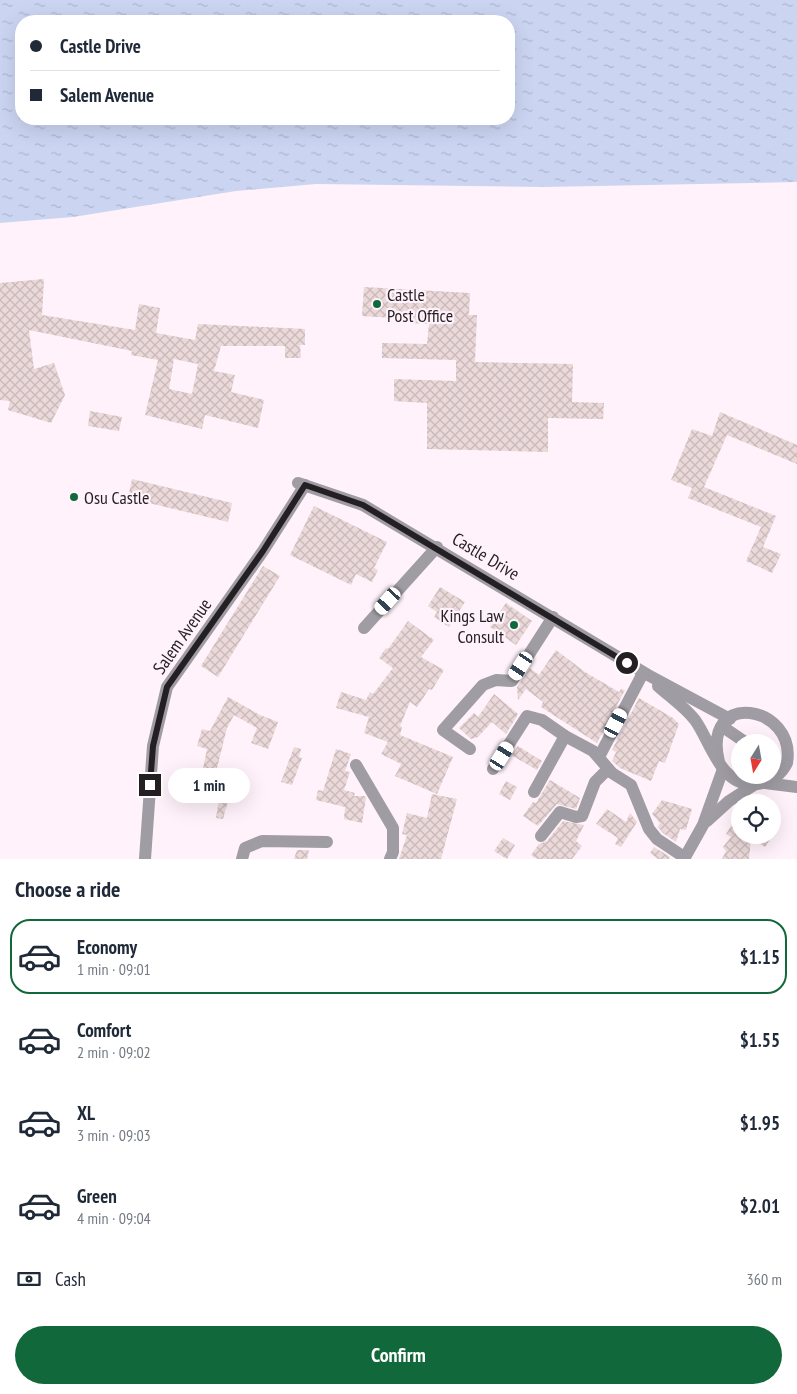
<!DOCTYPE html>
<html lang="en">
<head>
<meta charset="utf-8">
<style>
  :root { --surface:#fff; --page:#f6f6f7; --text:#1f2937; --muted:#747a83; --line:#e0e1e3; --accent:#11683a }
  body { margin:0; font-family:"PT Sans Narrow",sans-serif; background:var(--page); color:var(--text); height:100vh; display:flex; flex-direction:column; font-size:19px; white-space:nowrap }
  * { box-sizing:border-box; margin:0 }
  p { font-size:16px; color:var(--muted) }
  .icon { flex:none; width:28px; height:28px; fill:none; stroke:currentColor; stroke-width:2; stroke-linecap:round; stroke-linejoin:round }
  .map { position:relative; height:859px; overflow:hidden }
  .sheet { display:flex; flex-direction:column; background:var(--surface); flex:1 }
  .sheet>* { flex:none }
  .guide { position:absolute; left:15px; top:15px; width:500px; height:110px; border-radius:20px; box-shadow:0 5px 20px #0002; display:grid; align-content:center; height:110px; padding:0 15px; background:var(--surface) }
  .needle { width:32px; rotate:191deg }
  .controls { position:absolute; left:731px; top:734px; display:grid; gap:10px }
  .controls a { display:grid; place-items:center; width:50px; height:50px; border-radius:50%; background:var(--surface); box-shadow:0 5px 20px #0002; font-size:25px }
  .end { position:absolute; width:22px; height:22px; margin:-11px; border:6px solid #241f22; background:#fff; box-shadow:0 0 0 2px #fff }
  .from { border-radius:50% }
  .bubble { position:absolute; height:35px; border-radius:18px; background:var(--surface); box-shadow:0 5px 20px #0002; font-size:16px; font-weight:700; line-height:35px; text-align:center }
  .car { position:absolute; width:15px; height:30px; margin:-15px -8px; border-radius:6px; box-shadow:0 0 4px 1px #0007; background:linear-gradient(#fff 24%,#345 0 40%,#fff 0 76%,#345 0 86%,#fff 0) }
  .guide b { display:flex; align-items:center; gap:18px; height:48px; font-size:19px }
  .guide b+b { border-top:1px solid var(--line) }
  .guide i { width:12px; height:12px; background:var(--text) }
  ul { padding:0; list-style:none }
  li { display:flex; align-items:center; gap:15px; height:75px; margin:0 10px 8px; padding:0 5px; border:2px solid transparent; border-radius:20px }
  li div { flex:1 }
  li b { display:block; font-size:19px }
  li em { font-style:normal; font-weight:700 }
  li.current { border-color:var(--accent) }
  li>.icon { width:45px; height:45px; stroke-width:1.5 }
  h2 { padding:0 15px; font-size:22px; line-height:60px }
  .pay { display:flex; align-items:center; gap:12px; height:55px; padding:0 15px; font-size:19px }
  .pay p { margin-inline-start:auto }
  .action { display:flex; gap:10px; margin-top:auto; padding:10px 15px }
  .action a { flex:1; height:58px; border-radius:30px; background:var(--accent); color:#fff; font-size:20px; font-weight:700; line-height:58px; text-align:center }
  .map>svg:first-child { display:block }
  .water { fill:url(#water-ripples); fill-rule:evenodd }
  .building { fill:url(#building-cross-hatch); fill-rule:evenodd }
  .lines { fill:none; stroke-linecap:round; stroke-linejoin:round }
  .minor { stroke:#9f9ca3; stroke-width:12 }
  .route { stroke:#241f22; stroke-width:6 }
  .poi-dot { fill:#11683a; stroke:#fff2fa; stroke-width:2 }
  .labels { text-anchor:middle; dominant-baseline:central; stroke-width:4.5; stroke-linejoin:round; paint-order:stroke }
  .poi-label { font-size:18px; fill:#241f22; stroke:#fff2fa; text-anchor:start }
  .street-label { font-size:18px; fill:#241f22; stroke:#fff2fa }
</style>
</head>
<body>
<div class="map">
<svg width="797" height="859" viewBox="0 0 797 859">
  <defs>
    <pattern id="water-ripples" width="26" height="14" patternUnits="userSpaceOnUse" patternTransform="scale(1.25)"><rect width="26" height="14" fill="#cbd5f2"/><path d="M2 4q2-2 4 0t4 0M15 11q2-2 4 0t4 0" fill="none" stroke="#aeb6cf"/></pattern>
    <pattern id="building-cross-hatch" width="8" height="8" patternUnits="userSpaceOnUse" patternTransform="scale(1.25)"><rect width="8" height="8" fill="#ebd8d9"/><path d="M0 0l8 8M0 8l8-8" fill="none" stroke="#c9b9ba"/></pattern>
  </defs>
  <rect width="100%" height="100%" fill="#fff2fa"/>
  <!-- water -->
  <path class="water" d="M0,0H797V182L544,187L316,184L236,191L73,217L0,223ZM21,21H509V119H21Z"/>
  <!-- building -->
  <g class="building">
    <path d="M44,279L42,315L135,330L139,304L160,308L156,333L195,340L198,324L305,329V345H300L301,358H285V346H221L214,371L235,375L231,392L264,400L258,428L205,415L202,429L145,415L158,360L131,355L132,351L29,330L34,369L54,363L65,395L51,423L8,410L10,401L0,400V283ZM174,359L198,364L192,394L169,389Z"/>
    <path d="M364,287L470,293L469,315H477L475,362L573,364L572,402L604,403L603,419L548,418V452L427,449V403L394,401V379L456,381V360L382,358V343L427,344L429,324L409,323V319L362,316Z"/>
    <path d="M90,411L122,417L119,431L88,426Z"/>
    <path d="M720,412L797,445V464L727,435L704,487L776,516L763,547L781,554L772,573L746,561L761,527L688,498L692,488L671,480L692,429L712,436Z"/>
    <path d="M132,479L232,503L228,522L128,498Z"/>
    <path d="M314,506L387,542L374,568L378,570L372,582L356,574L351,585L290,555Z"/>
    <path d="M263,566L280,576L218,677L201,666Z"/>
    <path d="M440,587L465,602L449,627L434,617L437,612L428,606Z"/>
    <path d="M506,603L532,621L516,645L490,627Z"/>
    <path d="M408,621L434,640L421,657L444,670L432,690L429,689L417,707L410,702L400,726L402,727L400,735L453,757L437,794L395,776L401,764L381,754L388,742L364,733L369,717L336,708L341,692L366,700L370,692L373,694L393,668L379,658L386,648L388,649Z"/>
    <path d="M556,650L585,672L619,692L621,689L625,690L597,743L541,707L543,702L526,689L518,700L517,687L530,668L539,675Z"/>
    <path d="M494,694L518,714L506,734L492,722L478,737L471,739L459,728L474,713L478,717Z"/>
    <path d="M228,697L260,715L278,722L268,749L251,743L257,728L234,715L227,728L216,772L235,777L223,819L216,818L221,787L200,783L207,749L197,746L202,729L210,731Z"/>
    <path d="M639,698L673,718L679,724L665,763L659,761L651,781L620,768L612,761L616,752L612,750Z"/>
    <path d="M518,746L542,761L537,770L511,755Z"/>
    <path d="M294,747L301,749L299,757L302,758L292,785L281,782Z"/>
    <path d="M336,749L351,754L345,771L350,772L344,790L355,793L354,796H365L366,798L362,823L344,819L345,807L316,800L318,790L323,791Z"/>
    <path d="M550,780L580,798L576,809L557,804L538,826L523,816L533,802L536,803Z"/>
    <path d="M506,781L517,787L510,800L499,794Z"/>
    <path d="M432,794L457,799L441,859H399L407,835L402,834L407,813L427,818Z"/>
    <path d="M662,800L692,809L686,830L680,829L676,842L663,833L658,827L660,823L652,814Z"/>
    <path d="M607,809L626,822L630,813L637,822L621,847L615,844L618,838L596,824Z"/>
    <path d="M740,811V835H773L765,847L751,839L749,859H722L726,851L723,847L731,837L726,834Z"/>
    <path d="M563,821L584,825L576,841L582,846L572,859H537L531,855L539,844L547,841Z"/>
    <path d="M503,838L515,845L507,859L494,851Z"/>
    <path d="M654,847L670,857L669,859H658L650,853Z"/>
    <path d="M297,850H309L307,859H294Z"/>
  </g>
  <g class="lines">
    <!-- minor -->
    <g class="minor">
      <path d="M298,483L363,505L648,675L730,719"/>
      <path d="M364,628L437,547"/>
      <path d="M658,686C670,697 685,707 695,720C711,742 721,789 757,784C770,782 781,775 787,763C797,705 701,688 719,762"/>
      <path d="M723,727L745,742"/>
      <path d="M470,749L443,730L483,685L496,680L512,681L553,617"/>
      <path d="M599,757L643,673"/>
      <path d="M356,765L393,828V852L390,859"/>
      <path d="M493,769L527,716L542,720L565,736L593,751L612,773L631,785L649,829L657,839L684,857"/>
      <path d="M765,783L797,787"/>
      <path d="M534,792L565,736"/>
      <path d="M707,821L729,801L754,785"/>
      <path d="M541,836L560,812L576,817L582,816L595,782L608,769"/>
      <path d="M145,859L153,746L167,687L263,551L305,485"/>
      <path d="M242,859L245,848L262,841L327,842"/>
      <path d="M684,859L703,825L723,769"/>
    </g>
  </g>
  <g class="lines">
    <!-- route -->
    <path class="route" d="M150,785L153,746L167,687L263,551L305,485L363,505L627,663"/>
  </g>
  <!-- markers -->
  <g class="poi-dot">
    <circle cx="377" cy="304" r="5"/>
    <circle cx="74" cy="497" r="5"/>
    <circle cx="514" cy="625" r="5"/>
  </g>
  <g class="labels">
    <!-- poi labels -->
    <g class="poi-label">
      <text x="387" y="294">Castle<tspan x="387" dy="21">Post Office</tspan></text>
      <text x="84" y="497">Osu Castle</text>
      <text x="504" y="615" text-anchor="end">Kings Law<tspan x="504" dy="21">Consult</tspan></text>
    </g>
    <!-- street labels -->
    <g class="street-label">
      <text transform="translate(486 556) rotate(31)">Castle Drive</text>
      <text transform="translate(182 636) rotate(-55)">Salem Avenue</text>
    </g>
  </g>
</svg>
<div class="controls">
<a><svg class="needle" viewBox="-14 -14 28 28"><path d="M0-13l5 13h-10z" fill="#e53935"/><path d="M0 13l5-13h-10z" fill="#747a83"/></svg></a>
<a><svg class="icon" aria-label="locate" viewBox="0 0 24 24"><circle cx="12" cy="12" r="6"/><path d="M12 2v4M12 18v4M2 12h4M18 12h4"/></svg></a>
</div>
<i class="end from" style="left:627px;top:663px"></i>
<i class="end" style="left:150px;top:785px"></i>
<div class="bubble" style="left:168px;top:768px;width:82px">1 min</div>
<i class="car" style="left:388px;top:601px;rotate:222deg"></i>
<i class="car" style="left:521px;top:666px;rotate:213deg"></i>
<i class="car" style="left:616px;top:723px;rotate:28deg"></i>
<i class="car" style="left:502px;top:756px;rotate:32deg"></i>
<div class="guide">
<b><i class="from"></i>Castle Drive</b>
<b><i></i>Salem Avenue</b>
</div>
</div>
<section class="sheet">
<h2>Choose a ride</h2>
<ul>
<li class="current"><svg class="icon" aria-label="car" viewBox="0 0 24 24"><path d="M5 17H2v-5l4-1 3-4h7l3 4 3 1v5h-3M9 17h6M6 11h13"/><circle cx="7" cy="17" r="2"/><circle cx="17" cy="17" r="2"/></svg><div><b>Economy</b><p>1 min · 09:01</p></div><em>$1.15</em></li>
<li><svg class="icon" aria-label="car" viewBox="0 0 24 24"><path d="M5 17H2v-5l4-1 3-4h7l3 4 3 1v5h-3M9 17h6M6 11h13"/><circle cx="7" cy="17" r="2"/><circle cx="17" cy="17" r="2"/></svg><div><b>Comfort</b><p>2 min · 09:02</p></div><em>$1.55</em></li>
<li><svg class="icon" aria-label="car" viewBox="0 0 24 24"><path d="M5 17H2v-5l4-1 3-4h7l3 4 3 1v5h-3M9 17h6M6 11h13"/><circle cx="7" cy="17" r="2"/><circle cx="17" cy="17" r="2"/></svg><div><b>XL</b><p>3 min · 09:03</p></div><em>$1.95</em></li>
<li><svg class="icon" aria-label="car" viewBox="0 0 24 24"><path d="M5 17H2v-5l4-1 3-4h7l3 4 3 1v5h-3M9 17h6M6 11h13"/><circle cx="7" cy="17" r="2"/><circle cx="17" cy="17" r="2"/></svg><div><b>Green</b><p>4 min · 09:04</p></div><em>$2.01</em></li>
</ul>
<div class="pay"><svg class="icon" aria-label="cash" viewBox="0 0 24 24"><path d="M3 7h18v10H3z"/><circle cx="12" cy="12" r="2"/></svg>Cash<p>360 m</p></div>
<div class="action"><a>Confirm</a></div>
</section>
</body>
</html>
